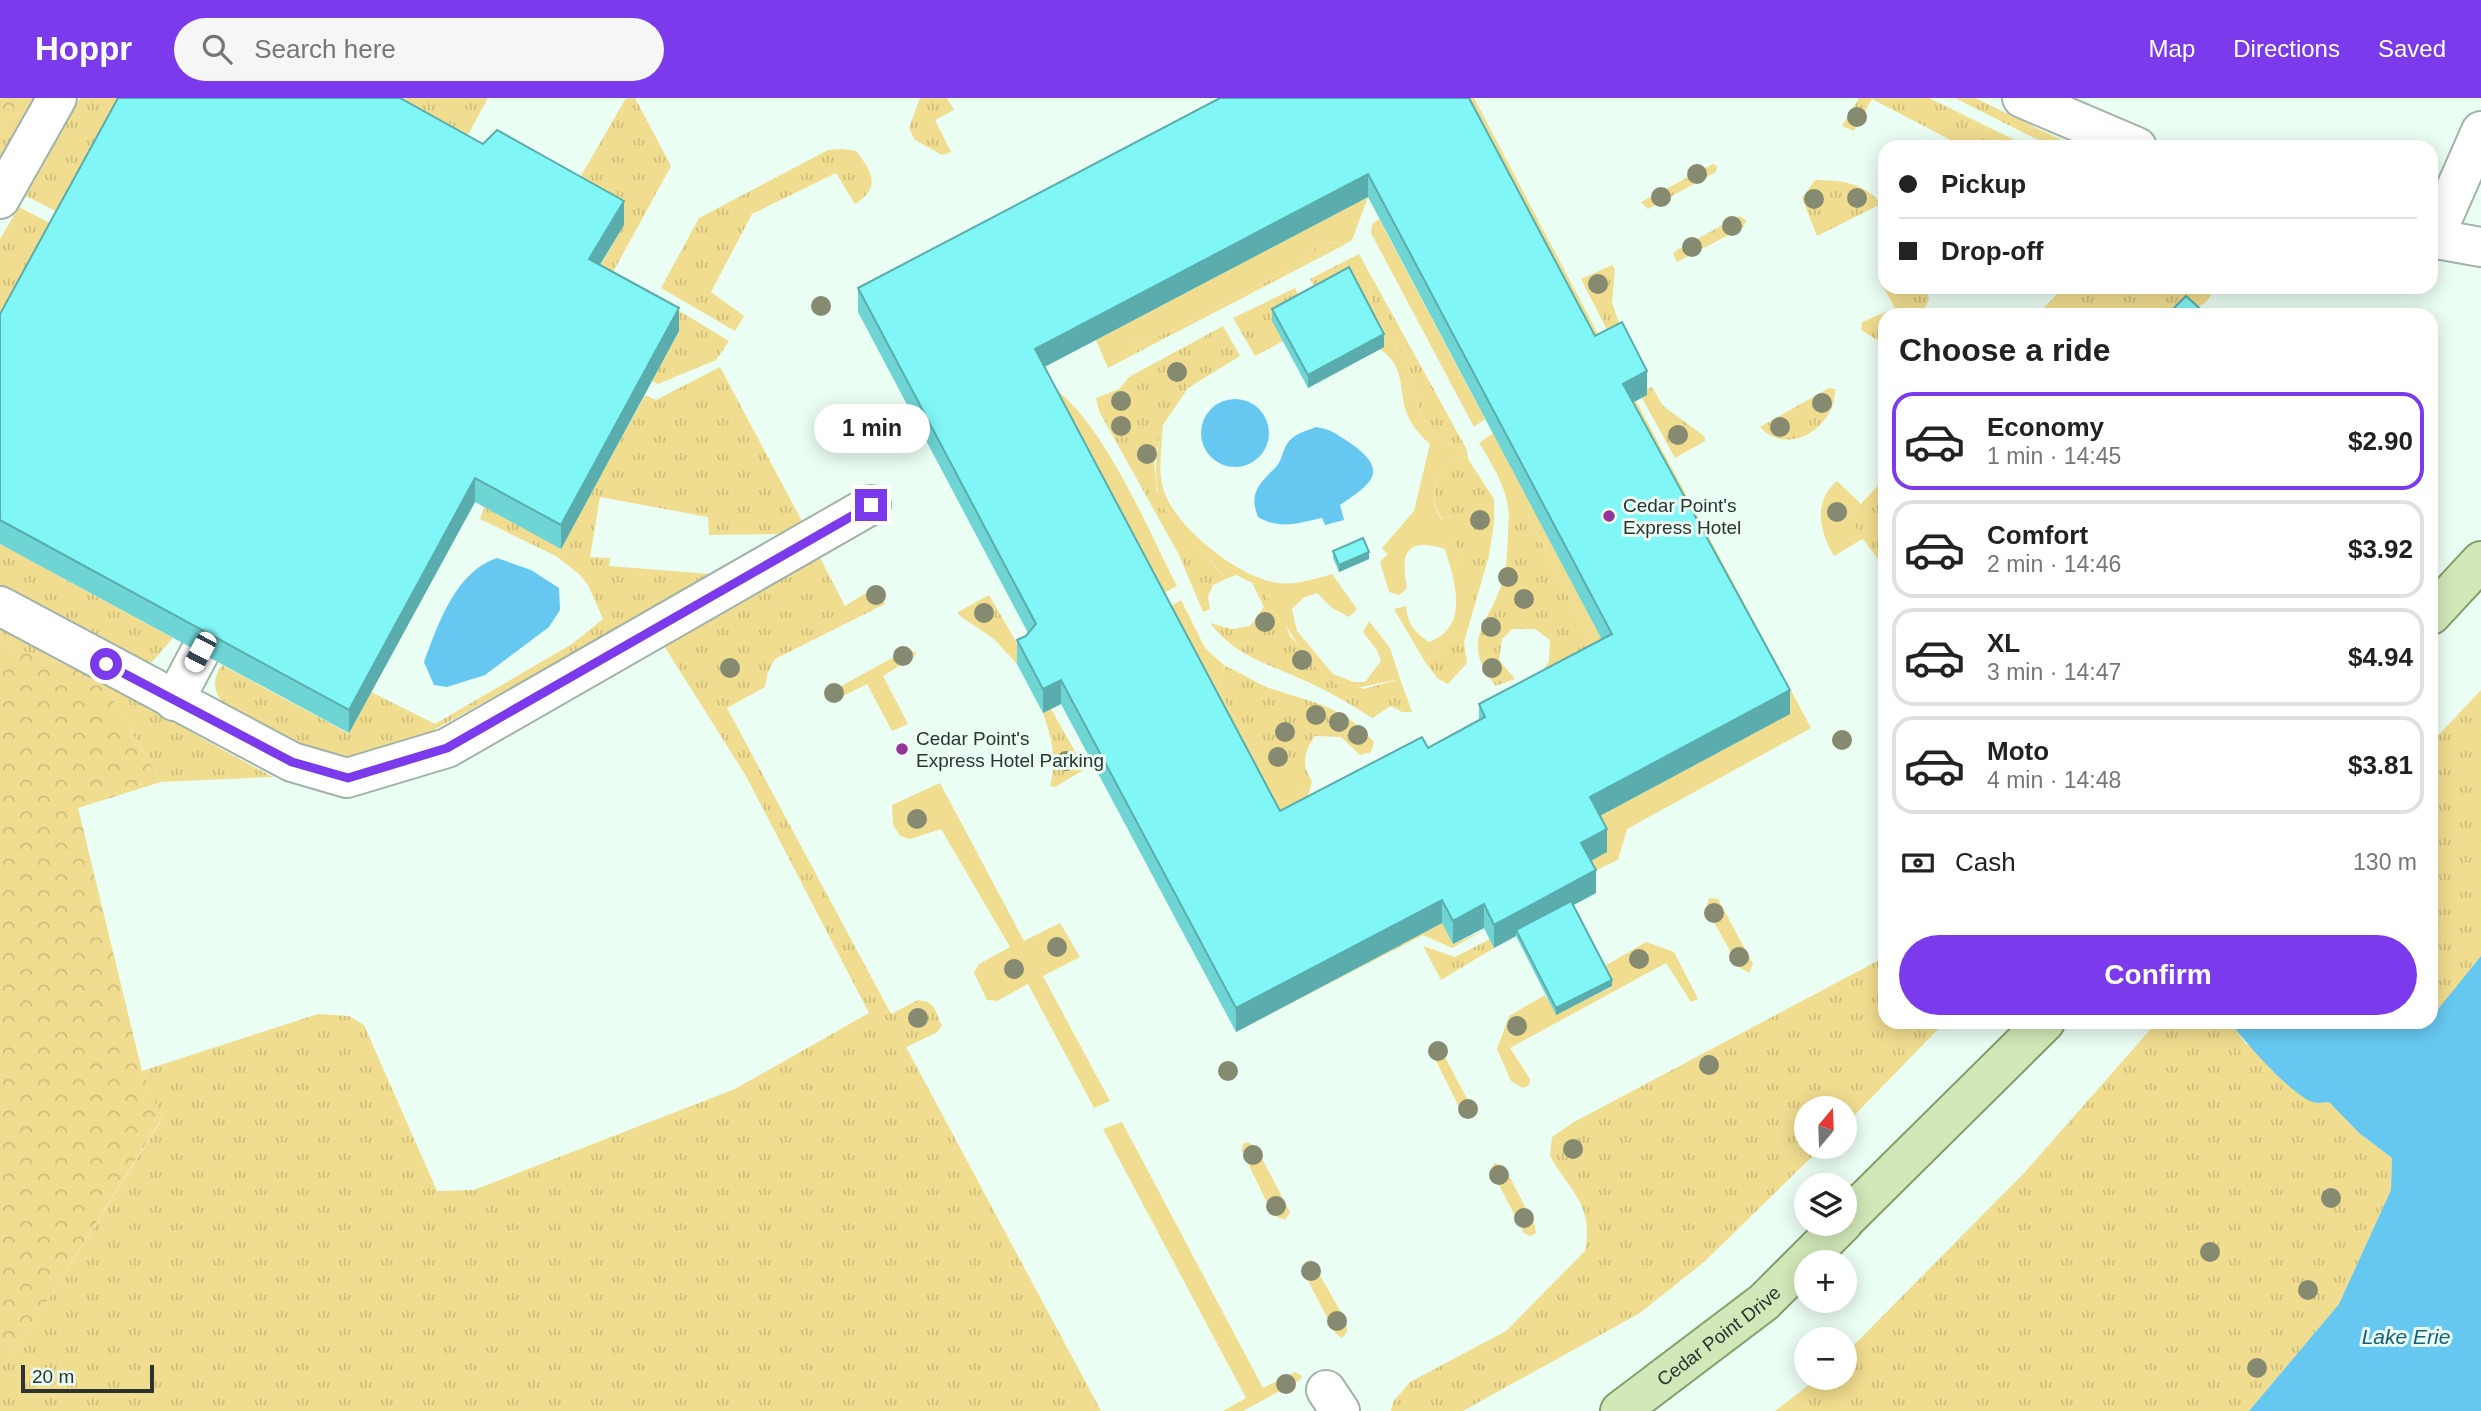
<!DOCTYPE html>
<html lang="en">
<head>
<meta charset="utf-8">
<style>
  :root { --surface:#fff; --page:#f6f6f6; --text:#222; --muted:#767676; --line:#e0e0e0; --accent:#7c3aed }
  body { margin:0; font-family:Helvetica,sans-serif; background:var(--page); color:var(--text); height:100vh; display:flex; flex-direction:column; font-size:26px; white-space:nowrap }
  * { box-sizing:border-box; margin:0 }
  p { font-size:23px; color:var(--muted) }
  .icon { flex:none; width:38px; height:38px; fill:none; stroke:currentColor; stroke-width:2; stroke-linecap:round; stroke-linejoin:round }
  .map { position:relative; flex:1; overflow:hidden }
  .sheet { position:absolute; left:1878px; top:210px; width:560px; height:721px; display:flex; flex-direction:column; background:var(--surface); border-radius:21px; box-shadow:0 4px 18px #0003 }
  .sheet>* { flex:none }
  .banner { position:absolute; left:1878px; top:42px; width:560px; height:154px; border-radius:21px; box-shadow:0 4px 18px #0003; display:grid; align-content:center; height:154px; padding:0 21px; background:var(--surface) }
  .needle { width:46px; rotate:19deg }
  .fabs { position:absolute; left:1794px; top:998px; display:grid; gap:14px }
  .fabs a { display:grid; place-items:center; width:63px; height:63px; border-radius:50%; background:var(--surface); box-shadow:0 4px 18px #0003; font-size:35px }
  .scale { position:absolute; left:21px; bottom:18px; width:133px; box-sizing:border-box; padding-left:7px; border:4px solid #2c3330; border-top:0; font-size:19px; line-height:24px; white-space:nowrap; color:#2c3330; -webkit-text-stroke:5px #ebfef3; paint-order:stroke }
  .end { position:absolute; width:32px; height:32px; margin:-16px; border:9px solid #7c3aed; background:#fff; box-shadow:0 0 0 4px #fff }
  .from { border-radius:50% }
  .bubble { position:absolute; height:49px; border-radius:24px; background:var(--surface); box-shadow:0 4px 18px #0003; font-size:23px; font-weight:700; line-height:49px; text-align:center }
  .car { position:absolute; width:21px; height:42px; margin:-21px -10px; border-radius:9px; box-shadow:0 0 5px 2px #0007; background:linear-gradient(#fff 24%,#345 0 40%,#fff 0 76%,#345 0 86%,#fff 0) }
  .banner b { display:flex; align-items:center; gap:24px; height:66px; font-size:26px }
  .banner b+b { border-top:2px solid var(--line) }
  .banner i { width:18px; height:18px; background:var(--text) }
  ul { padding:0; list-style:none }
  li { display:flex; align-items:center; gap:21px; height:98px; margin:0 14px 10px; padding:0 7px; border:4px solid var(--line); border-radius:21px }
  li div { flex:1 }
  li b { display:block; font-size:26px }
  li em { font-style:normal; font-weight:700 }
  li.active { border-color:var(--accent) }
  li>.icon { width:63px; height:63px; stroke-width:1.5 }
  h2 { padding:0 21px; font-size:32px; line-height:84px }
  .pay { display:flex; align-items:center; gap:18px; height:77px; padding:0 21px; font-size:26px }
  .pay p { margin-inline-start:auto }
  .button { display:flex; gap:14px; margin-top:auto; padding:14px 21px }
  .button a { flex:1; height:80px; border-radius:42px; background:var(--accent); color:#fff; font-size:28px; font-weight:700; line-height:80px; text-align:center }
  header { display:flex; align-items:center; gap:42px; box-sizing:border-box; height:98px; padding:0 35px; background:var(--accent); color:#fff }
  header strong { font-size:33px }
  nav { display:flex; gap:38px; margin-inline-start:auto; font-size:24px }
  .search { width:490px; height:63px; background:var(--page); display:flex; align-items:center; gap:18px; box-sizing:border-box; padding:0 24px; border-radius:38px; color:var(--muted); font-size:26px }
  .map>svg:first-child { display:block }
  .grass { fill:url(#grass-tufts) }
  .forest { fill:url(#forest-crowns) }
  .garden { fill:#f1dd8f }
  .water { fill:#66c8f0 }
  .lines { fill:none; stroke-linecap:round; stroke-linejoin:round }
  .minor-casing { stroke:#a1b3a9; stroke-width:42 }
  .major-casing { stroke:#849e69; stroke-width:42 }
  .minor { stroke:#fff; stroke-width:38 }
  .major { stroke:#d2e8b8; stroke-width:38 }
  .tree { fill:#868a70 }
  .wall { fill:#6ed4d4; fill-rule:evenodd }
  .shaded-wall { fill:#5aadac }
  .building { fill:#80f7f6; stroke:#5aadac; stroke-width:2; fill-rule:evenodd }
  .route { stroke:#7c3aed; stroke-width:9 }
  .poi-dot { fill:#97349b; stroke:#ebfef3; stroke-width:2.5 }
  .labels { text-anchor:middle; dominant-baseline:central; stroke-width:6; stroke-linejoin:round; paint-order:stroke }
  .poi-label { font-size:19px; fill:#2c3330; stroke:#ebfef3; text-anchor:start }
  .street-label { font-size:19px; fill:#2c3330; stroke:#ebfef3 }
  .water-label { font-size:21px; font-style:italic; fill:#12607c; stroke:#ebfef3 }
</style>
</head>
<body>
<header>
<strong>Hoppr</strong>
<div class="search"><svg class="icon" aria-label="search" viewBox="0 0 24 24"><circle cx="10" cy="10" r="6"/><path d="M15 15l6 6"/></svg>Search here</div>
<nav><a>Map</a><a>Directions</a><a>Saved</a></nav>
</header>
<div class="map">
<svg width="2481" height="1313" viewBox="0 0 2481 1313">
  <defs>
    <pattern id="grass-tufts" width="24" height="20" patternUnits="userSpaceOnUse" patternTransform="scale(1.75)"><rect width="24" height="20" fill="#f1dd8f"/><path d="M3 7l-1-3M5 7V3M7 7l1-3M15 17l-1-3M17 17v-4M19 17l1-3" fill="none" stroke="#cfbe7c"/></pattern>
    <pattern id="forest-crowns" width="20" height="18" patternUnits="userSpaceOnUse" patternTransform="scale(1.75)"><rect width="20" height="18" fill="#f1dd8f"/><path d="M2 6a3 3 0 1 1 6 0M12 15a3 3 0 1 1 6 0" fill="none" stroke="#cfbe7c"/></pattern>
  </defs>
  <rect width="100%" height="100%" fill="#ebfef3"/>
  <!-- grass -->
  <g class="grass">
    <path d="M19,0H35L0,64V33Z"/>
    <path d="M80,0H130L66,118L26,98Z"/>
    <path d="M357,0H488L458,55Z"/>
    <path d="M626,0H635L671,68L613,174L601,166L624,127L570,97Z"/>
    <path d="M920,0H947L954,12L935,22L951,54L942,57L915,42L909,30Z"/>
    <path d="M1859,0H1929L2029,49H1964L1872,1L1854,33L1842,28Z"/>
    <path d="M1955,0H1975L2076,49H2052Z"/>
    <path d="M843,51L856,53C873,74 881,90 855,106L836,75L752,116L711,194L744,218L735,233L661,190L699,120L828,52Z"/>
    <path d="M1713,66L1717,68L1716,74L1648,111L1641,104Z"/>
    <path d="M1815,82C1841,82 1865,85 1881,106L1817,138L1802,100Z"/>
    <path d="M19,109L59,130L0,240V141Z"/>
    <path d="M1739,118L1746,122L1744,129L1677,164L1673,156L1677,152Z"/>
    <path d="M1337,144L1342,148L1127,260L1131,247L1136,242L1161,237L1187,225L1296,168L1311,152L1327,145Z"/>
    <path d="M1359,156L1467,352C1451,347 1441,344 1430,331C1415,314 1417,284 1406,264C1387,229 1371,226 1369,181L1320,198L1310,181Z"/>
    <path d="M1612,167L1615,171L1612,205L1626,244L1617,251L1581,181Z"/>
    <path d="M1885,186V189H1927L1929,202L1920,217H1885V247L1861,232L1862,224L1895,210L1882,187Z"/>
    <path d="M2050,189H2216L2206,204L2186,217H2037L2056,197Z"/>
    <path d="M1295,190L1303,207L1283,243L1255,258L1233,220Z"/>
    <path d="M663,203L729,243L716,262L658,286L652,283L679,234Z"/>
    <path d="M1223,228L1240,258L1188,290L1163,327L1154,363L1157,393L1187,445L1205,457L1226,481L1213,487L1208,499L1210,511L1203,514L1179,457L1099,313L1096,300L1119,291L1129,279Z"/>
    <path d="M720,269L803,425L785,436L709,437L708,419L600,399L590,459L610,460L609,468L711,476L497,606L492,600L421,639L339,668C306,653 185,616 222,567L348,635L371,594L435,626L572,546L603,521L588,487L579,476L556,458L480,421L484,409L561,450L645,297L656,302Z"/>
    <path d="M1652,289L1663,308L1704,338L1705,343L1675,360L1642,300L1646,297L1645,292Z"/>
    <path d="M1829,290L1835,291C1837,326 1790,361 1760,329Z"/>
    <path d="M1455,359L1468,361L1494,401V424L1489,458L1464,544L1467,565L1448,586L1438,581L1425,564L1462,534L1464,465L1453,440L1452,419L1442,421C1425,396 1438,379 1455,359Z"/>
    <path d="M1885,380V471L1848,420Z"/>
    <path d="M1509,417H1528L1592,545L1603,544L1539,579L1549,563L1550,542L1535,531H1512L1502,541L1499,562L1515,581L1496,588C1460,544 1486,530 1501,488C1509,466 1507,439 1509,417Z"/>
    <path d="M0,446L173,540L152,564L126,561L0,493Z"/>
    <path d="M818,456L845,508L872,491H881L885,506L775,561L768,574L765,589L727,610L891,916L918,902L928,904L934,909L942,928L936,935L906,949L1101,1313H0V1270L22,1243L162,1021L142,973L318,916L349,918L364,927L437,1093L474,1092L735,991L869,915L746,678L661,543Z"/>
    <path d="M1252,485L1261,488L1280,514L1290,538L1326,580L1364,591L1400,581L1412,614H1402L1391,608L1372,620C1352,607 1332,595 1310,585C1271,566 1238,561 1210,525L1232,531L1250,528L1264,509Z"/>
    <path d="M989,497L1026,561L1017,566L994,541L960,518L958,514Z"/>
    <path d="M0,526C92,575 180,630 273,679L161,684L99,578L0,546Z"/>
    <path d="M1225,568C1240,574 1254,584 1269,590C1313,605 1342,607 1374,644L1371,654L1360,657L1341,639L1315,638C1304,653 1301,668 1312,683L1309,695L1285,677L1261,667L1218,591Z"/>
    <path d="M2481,592V858L2431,921V645Z"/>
    <path d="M1051,611L1085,671L1055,689L1050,688C1057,659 1052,642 1043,615Z"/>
    <path d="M1442,825L1453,846L1485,832L1452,850L1423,837L1236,934Z"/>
    <path d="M1490,841L1494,850L1441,882L1423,848L1455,859Z"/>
    <path d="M1885,859V924H1945L1845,1027L1844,1010H1806V1048H1823L1704,1164L1640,1215L1463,1313H1391L1393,1304L1410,1284L1506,1233L1585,1153C1594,1107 1571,1095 1550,1058L1552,1039L1574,1024Z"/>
    <path d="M2157,924H2230L2245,945L2329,1004L2359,1035L2392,1060L2391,1092L2339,1206L2249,1313H1775L1819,1279H1844L1845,1256L2024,1075Z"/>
  </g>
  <!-- forest -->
  <g class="forest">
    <path d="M0,0H19L0,33Z"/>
    <path d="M0,546L99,578L161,684L78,710L142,973L162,1020L22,1243L0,1270Z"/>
  </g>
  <!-- garden -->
  <g class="garden">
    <path d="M1457,0H1474L1608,255L1595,262Z"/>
    <path d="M1368,99L1352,142L1342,148L1337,144L1327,145L1311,152L1296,168L1187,225L1161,237L1136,242L1131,247L1127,260L1108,270L1096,242Z"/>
    <path d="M1379,121L1485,321L1474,329L1371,135L1372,126Z"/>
    <path d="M1358,170L1369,181C1371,226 1387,229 1406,264C1417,284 1415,314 1430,331C1441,344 1451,347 1467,352L1468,361L1455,359C1438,379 1425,396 1441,421L1452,419L1456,433L1453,440L1464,465L1467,487L1462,534L1425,564L1394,511L1406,508C1407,525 1415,535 1429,544C1470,529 1455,484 1445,451C1406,439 1400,455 1407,490L1399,497L1389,494L1380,464L1388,456L1382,450L1414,413L1430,346C1419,337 1409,324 1405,310C1399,286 1404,268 1380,251L1350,175Z"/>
    <path d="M1038,281C1096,304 1148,433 1177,488L1154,500Z"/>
    <path d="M1636,303L1811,630L1627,731L1618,762L1586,777L1581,768L1590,723L1623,310Z"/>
    <path d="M1163,327C1162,348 1157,373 1164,393C1176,430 1240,481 1279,485C1297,487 1315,481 1332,476L1357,511L1349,519L1332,510L1317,495L1303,500L1292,511L1297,533L1333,576L1354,584H1365L1381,563L1377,552L1363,534L1369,523L1390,550L1400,581L1347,592L1326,580L1307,561L1261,489L1236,477L1226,481C1219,473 1213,464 1204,457C1199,452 1191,449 1186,444C1152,407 1151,373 1163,327Z"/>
    <path d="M1493,335L1603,544L1592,545L1528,417H1509C1507,389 1493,368 1479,345Z"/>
    <path d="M1837,383L1861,406L1848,420L1864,440L1834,458C1819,433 1813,403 1837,383Z"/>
    <path d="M1181,502L1205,550L1225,568L1218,591L1261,667L1285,676L1309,695L1305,708L1280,736L1162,514Z"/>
    <path d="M909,551L916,555L915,558L883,578L908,626L892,633L867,586L833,603L827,602L825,598L830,594Z"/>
    <path d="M940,685L1024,843L1060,825L1080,859L1043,878L1110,1003L1094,1010L1028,886L997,903L987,902L974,875L979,866L1010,849L941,731L910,741L900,738L893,727L892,707Z"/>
    <path d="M1709,800L1718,801L1753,866L1749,875L1739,869L1706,810Z"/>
    <path d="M1646,844L1674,854L1698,901L1691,904L1666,865L1510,950L1530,981L1529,987L1523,990L1511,983L1497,951L1509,918L1545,897L1556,916L1612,889L1603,869Z"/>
    <path d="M1434,945L1438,946L1473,1012L1474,1018L1469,1021L1464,1019L1431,953Z"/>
    <path d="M1122,1024L1263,1290L1295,1274L1302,1278L1300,1282L1243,1313H1223L1246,1300L1103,1031Z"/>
    <path d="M1247,1044L1256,1049L1290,1114L1285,1122L1273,1117L1242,1053L1243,1046Z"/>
    <path d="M1494,1065L1504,1068L1535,1128L1536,1135L1530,1138L1524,1135L1491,1072Z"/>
    <path d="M1311,1162L1346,1223L1347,1234L1342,1240L1335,1235L1303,1173L1306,1164Z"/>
  </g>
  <!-- water -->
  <g class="water">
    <circle cx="1235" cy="335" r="34"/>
    <path d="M1316,329C1331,331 1338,337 1350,345C1391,373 1371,386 1340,407L1344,422L1325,427L1322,420C1298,425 1280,432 1258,419C1249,396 1258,387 1274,371C1282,364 1282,354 1287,346C1293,336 1306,333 1316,329Z"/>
    <path d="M497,460L531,472L559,490L560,512L549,529L485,577L447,589L434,587L424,564C438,526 456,473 497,460Z"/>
    <path d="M2481,858V1313H2249L2339,1206L2391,1092L2392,1060L2359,1035L2329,1004C2325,1004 2317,1006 2313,1004C2292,998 2243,942 2230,924H2297L2306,930C2346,923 2382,924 2422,931Z"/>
  </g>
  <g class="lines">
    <defs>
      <g id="minor">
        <path d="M2022,0L2137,49"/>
        <path d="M0,101L57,0"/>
        <path d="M2431,140L2481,149"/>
        <path d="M2434,140L2481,33"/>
        <path d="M0,508L292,664L347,680L447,650L871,407"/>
        <path d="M174,603L200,554"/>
        <path d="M1326,1292L1340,1313"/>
      </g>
      <g id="major">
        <path d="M2431,517L2481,463"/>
        <path d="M1844,1123L2045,924"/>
        <path id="s1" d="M1620,1313L1764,1204L1843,1125"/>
      </g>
    </defs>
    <!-- minor casing -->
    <use href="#minor" class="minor-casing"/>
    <!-- major casing -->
    <use href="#major" class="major-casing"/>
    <!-- minor -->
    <use href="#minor" class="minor"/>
    <!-- major -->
    <use href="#major" class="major"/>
  </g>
  <!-- trees -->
  <g class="tree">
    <circle cx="1857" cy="19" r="10"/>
    <circle cx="1697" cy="76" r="10"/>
    <circle cx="1661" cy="99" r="10"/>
    <circle cx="1857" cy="100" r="10"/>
    <circle cx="1814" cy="101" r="10"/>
    <circle cx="1732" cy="128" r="10"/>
    <circle cx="1692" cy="149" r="10"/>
    <circle cx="1598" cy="186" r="10"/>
    <circle cx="821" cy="208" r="10"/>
    <circle cx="1177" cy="274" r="10"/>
    <circle cx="1121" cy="303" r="10"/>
    <circle cx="1822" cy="305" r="10"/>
    <circle cx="1121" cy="328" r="10"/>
    <circle cx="1780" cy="329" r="10"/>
    <circle cx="1678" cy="337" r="10"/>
    <circle cx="1147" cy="356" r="10"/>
    <circle cx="1837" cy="414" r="10"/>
    <circle cx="1480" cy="422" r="10"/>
    <circle cx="1508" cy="479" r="10"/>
    <circle cx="876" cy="497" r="10"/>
    <circle cx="1524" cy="501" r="10"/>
    <circle cx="984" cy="515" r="10"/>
    <circle cx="1265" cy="524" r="10"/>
    <circle cx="1491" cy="529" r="10"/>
    <circle cx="903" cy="558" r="10"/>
    <circle cx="1302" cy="562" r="10"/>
    <circle cx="730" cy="570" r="10"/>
    <circle cx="1492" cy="570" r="10"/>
    <circle cx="834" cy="595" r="10"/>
    <circle cx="1316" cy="617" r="10"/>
    <circle cx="1339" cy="624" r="10"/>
    <circle cx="1285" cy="634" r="10"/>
    <circle cx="1358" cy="637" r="10"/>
    <circle cx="1842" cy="642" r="10"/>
    <circle cx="1278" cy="659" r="10"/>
    <circle cx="1066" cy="663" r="10"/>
    <circle cx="917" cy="721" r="10"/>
    <circle cx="1714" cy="815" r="10"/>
    <circle cx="1057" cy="849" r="10"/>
    <circle cx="1739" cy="859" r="10"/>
    <circle cx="1639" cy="861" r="10"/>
    <circle cx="1014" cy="871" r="10"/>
    <circle cx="918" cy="920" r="10"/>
    <circle cx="1517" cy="928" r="10"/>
    <circle cx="1438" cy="953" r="10"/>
    <circle cx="1709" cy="967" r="10"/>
    <circle cx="1228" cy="973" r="10"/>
    <circle cx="1468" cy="1011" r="10"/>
    <circle cx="1573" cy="1051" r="10"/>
    <circle cx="1253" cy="1057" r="10"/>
    <circle cx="1499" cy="1077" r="10"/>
    <circle cx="2331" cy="1100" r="10"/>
    <circle cx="1276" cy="1108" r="10"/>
    <circle cx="1524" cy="1120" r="10"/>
    <circle cx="2210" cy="1154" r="10"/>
    <circle cx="1311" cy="1173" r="10"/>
    <circle cx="2308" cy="1192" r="10"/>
    <circle cx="1337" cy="1223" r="10"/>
    <circle cx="2257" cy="1270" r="10"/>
    <circle cx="1286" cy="1286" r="10"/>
  </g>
  <!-- wall -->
  <g class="wall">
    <path d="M1469,0L1595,238L1647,297L1633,304L1790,616L1600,718L1607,754L1591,763L1596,795L1573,807L1612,888L1556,917L1516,838L1494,850L1484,830L1453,846L1442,825L1236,934L1061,606L1043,615L1017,566V542L1026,538L1028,535L858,214V190ZM1368,99L1602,542L1479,606V622L1428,650L1280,713L1044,269Z"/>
    <path d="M624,127L600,167L679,233L561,451L475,404L349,635L0,446V216Z"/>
    <path d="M1272,211L1384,249L1308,290L1272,223Z"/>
    <path d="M1333,453L1369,461L1339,474L1333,460Z"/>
  </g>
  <!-- shaded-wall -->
  <g class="shaded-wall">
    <path d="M1368,76V99L1035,274V251Z"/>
    <path d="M624,103V127L589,184V161Z"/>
    <path d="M679,210V233L561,451V427Z"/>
    <path d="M1384,236V249L1308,290V277Z"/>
    <path d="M1647,273V297L1623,310V286Z"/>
    <path d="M475,380V404L349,635V612Z"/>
    <path d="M1369,454V461L1339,474V467Z"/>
    <path d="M1061,582V606L1043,615V591Z"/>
    <path d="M1790,592V616L1590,723V699Z"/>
    <path d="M1607,731V754L1581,768V745Z"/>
    <path d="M1596,772V795L1518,837L1516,832V838L1494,850V827Z"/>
    <path d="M1442,802V825L1236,934V910Z"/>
    <path d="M1484,806V830L1453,846V823Z"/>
    <path d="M1612,882V888L1556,917V910Z"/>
  </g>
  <!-- building -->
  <g class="building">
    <path d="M118,0H400L483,46L497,32L624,103L589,161L679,210L561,427L475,380L349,612L0,422V216Z"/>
    <path d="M1220,0H1469L1595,238L1622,224L1647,273L1623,286L1790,592L1590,699L1607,731L1581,745L1596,772L1494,827L1484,806L1453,823L1442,802L1236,910L1061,582L1043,591L1017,542L1026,538L1036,526L858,190ZM1368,76L1612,536L1479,606L1485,619L1428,650L1422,639L1280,713L1035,251Z"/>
    <path d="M1349,169L1384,236L1308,277L1272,211Z"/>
    <path d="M2186,198L2207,217H2167Z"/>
    <path d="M1363,440L1369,454L1339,467L1333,453Z"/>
    <path d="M1571,803L1612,882L1556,910L1516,832Z"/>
  </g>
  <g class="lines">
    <!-- route -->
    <path class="route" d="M106,566L292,664L348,680L447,650L871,407"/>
  </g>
  <!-- markers -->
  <g class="poi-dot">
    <circle cx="1609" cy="418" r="7"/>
    <circle cx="902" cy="651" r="7"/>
  </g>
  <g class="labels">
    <!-- poi labels -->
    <g class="poi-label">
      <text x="1623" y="407">Cedar Point's<tspan x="1623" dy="22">Express Hotel</tspan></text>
      <text x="916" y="640">Cedar Point's<tspan x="916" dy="22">Express Hotel Parking</tspan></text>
    </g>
    <!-- street labels -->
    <g class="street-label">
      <text stroke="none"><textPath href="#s1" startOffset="124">Cedar Point Drive</textPath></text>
    </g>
    <!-- water labels -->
    <g class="water-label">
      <text x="2406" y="1238">Lake Erie</text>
    </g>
  </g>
</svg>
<div class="fabs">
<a><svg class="needle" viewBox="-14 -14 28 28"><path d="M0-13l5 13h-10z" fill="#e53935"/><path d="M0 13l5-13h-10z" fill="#767676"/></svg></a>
<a><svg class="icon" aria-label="layers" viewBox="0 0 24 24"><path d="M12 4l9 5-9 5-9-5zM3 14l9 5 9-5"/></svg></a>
<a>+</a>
<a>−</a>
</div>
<div class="scale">20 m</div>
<i class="end from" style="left:106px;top:566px"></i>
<i class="end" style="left:871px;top:407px"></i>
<div class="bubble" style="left:814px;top:306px;width:116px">1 min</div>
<i class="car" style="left:200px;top:554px;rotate:208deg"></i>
<div class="banner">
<b><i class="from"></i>Pickup</b>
<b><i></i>Drop-off</b>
</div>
<section class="sheet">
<h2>Choose a ride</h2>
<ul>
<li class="active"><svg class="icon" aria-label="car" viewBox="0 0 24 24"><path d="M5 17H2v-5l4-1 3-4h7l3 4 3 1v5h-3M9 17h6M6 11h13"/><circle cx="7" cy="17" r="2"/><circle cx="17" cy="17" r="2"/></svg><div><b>Economy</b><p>1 min · 14:45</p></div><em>$2.90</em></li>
<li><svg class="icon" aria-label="car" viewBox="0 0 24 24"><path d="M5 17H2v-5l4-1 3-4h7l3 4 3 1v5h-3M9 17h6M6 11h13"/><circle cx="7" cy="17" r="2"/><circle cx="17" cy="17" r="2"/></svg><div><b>Comfort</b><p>2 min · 14:46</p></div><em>$3.92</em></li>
<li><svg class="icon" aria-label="car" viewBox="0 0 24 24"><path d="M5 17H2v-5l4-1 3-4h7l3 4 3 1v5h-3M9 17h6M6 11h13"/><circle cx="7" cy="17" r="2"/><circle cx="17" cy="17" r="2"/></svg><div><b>XL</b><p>3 min · 14:47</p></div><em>$4.94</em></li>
<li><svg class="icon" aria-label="car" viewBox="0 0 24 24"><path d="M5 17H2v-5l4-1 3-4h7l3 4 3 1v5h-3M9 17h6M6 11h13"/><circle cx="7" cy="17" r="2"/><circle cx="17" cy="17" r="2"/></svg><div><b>Moto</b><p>4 min · 14:48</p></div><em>$3.81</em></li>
</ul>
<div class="pay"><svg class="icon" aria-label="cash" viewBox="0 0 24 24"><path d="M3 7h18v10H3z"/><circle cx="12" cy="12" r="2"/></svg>Cash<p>130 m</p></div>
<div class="button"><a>Confirm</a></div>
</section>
</div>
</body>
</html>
